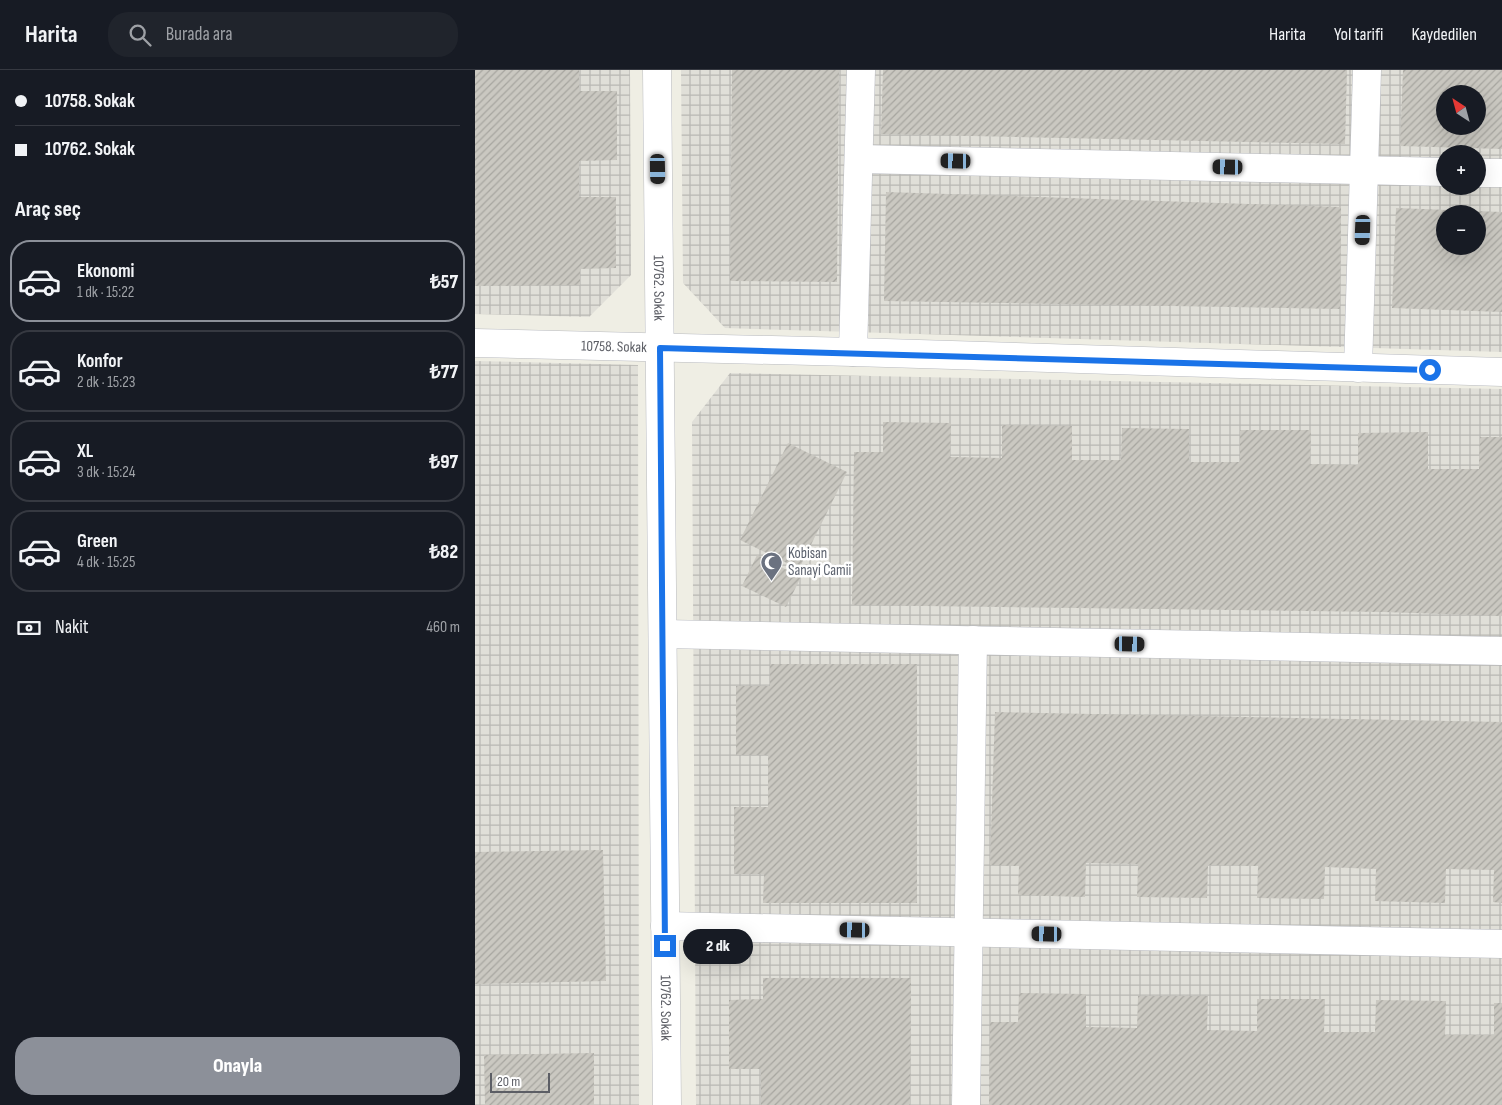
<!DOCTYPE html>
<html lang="tr">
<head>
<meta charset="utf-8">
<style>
  :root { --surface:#171b24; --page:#20242c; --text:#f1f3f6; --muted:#9ea1a6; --line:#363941; --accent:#8c9099 }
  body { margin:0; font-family:"Sofia Sans Condensed",sans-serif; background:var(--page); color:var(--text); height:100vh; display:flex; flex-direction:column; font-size:19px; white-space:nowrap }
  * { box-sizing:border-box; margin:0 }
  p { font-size:16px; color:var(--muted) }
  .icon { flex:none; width:28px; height:28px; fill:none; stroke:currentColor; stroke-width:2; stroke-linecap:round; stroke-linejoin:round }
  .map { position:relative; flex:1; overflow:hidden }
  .sheet { display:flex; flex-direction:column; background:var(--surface); width:475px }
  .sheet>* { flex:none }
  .top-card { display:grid; align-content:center; height:110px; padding:0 15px; background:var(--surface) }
  .needle { width:32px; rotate:324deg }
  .fabs { position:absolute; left:961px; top:15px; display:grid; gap:10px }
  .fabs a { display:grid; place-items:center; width:50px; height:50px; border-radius:50%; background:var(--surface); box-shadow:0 5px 20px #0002; font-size:25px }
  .scale { position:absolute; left:15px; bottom:12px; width:60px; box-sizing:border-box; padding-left:5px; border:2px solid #5c5e65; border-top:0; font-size:14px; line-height:18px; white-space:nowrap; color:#5c5e65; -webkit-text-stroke:4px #fff; paint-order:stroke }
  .end { position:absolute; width:22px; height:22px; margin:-11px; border:6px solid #1a73e8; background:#fff; box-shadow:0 0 0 2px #fff }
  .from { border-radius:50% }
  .bubble { position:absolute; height:35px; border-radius:18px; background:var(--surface); box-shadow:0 5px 20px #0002; font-size:16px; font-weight:800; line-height:35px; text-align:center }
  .car { position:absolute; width:15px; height:30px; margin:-15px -8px; border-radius:6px; box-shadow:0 0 4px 1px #0007; background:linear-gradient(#222 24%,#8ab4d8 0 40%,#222 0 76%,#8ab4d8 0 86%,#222 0) }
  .top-card b { display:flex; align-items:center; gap:18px; height:48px; font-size:19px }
  .top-card b+b { border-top:1px solid var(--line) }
  .top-card i { width:12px; height:12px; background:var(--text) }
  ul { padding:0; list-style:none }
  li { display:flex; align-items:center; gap:15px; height:82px; margin:0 10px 8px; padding:0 5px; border:2px solid var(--line); border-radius:20px }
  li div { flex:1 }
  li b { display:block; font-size:19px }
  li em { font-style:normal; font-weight:800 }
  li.active { border-color:var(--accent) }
  li>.icon { width:45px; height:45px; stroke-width:1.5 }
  h2 { padding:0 15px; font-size:22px; line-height:60px }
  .pay { display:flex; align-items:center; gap:12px; height:55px; padding:0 15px; font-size:19px }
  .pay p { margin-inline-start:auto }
  .action { display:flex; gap:10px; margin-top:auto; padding:10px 15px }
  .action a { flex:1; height:58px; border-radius:20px; background:var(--accent); color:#fff; font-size:20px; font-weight:800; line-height:58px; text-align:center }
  header { display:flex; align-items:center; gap:30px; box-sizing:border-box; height:70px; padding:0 25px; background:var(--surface); border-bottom:1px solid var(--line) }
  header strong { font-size:24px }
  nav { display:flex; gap:28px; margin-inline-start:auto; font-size:18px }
  .search { width:350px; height:45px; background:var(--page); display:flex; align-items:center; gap:12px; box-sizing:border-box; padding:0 18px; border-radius:20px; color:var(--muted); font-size:19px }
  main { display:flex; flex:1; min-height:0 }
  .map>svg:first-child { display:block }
  .industrial { fill:url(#industrial-grid); fill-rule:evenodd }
  .building { fill:url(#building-hatch); fill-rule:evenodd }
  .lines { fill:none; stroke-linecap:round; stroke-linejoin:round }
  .minor-casing { stroke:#b9bbc0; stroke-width:29 }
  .minor { stroke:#fff; stroke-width:28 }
  .route { stroke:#1a73e8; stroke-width:6 }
  .labels { text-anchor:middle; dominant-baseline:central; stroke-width:5; stroke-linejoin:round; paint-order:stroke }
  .street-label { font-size:15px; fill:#5c5e65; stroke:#fff }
  .worship-label { font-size:15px; fill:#5b616d; stroke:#fff; text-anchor:start }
</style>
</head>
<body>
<header>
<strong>Harita</strong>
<div class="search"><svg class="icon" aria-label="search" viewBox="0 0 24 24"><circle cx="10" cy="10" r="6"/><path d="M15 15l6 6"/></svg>Burada ara</div>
<nav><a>Harita</a><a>Yol tarifi</a><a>Kaydedilen</a></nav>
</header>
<main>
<section class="sheet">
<div class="top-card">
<b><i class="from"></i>10758. Sokak</b>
<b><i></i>10762. Sokak</b>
</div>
<h2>Araç seç</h2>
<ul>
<li class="active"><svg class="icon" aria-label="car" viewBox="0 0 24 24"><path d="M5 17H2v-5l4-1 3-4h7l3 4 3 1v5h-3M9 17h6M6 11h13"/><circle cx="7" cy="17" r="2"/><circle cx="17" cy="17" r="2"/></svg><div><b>Ekonomi</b><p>1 dk · 15:22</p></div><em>₺57</em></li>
<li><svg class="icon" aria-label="car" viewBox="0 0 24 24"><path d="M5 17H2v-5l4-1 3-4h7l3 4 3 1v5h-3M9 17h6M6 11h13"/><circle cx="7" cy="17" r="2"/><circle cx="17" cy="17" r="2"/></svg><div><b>Konfor</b><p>2 dk · 15:23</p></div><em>₺77</em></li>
<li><svg class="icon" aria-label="car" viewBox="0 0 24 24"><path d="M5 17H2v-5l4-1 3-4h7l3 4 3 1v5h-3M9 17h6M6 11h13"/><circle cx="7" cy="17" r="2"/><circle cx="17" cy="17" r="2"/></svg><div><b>XL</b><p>3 dk · 15:24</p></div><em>₺97</em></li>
<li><svg class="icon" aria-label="car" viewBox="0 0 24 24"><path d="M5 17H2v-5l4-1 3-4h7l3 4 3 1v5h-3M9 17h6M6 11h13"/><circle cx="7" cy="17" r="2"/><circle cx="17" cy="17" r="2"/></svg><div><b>Green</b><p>4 dk · 15:25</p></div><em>₺82</em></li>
</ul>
<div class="pay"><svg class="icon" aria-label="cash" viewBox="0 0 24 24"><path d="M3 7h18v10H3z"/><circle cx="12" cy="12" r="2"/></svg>Nakit<p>460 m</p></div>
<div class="action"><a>Onayla</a></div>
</section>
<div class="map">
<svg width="1027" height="1035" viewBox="0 0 1027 1035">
  <defs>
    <pattern id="industrial-grid" width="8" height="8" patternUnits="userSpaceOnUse" patternTransform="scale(1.25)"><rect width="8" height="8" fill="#e0dfd8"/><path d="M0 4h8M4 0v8" fill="none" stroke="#b9b8b3"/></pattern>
    <pattern id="building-hatch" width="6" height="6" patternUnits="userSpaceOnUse" patternTransform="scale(1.25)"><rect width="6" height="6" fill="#cac8c1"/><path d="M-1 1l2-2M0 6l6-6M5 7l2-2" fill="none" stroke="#a7a6a0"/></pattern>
  </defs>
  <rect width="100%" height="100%" fill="#efeee4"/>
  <!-- industrial -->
  <g class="industrial">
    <path d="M0,0H155L156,205L114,247L0,244Z"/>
    <path d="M206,0H1027V282L250,258L208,213ZM970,24H1002V56H970ZM970,84H1002V116H970ZM970,144H1002V176H970Z"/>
    <path d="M0,291L163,295L164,1035H0Z"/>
    <path d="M255,303L1027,319V1035H221L217,352Z"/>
  </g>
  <!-- building -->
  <g class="building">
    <path d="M0,0H104V21H142V90L104,91V127H141V198L105,199V215L0,216Z"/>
    <path d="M257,0H364L362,212L255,211Z"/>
    <path d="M408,0H872L870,74L406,64Z"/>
    <path d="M928,0H1027V79L925,76ZM970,24H1002V56H970Z"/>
    <path d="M411,122L866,137L865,239L409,231Z"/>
    <path d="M921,138L1027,142V242L917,238ZM970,144H1002V176H970Z"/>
    <path d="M408,352L476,353L475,387L527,388V355L597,356V390H646L647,358L714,359V392H765V360H836L835,394L883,395V363L953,362V399H1004L1005,367H1027V546L909,542L377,535L379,382H408Z"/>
    <path d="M313,373L372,402L324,499L265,470Z"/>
    <path d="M282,485L326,507L311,537L267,516Z"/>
    <path d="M295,594H442V833H288L289,804H259V737H293V685H261V616H295Z"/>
    <path d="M520,642L1027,652V833L1018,832L1019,800L971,799L970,833L900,831L901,799L850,797L849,829L782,828L783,796L733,795L732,828L662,827L663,794L611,793L610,827L543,825L544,796L515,795Z"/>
    <path d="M128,780L131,911L0,914V782Z"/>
    <path d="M288,908H436L435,1035H286V999H254V930L288,929Z"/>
    <path d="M544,923L611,924V957L662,958L663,926H733L732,960L782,961V929H850L849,962H900L901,930L971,931L970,965H1019V933H1027V1035H514L515,952H543Z"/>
    <path d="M119,983V1035H10L9,985Z"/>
  </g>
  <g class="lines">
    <defs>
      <g id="minor">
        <path id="s1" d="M182,0L192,1035"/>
        <path d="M384,89L970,102"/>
        <path d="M1002,103H1027"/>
        <path id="s2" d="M0,273L378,282L1027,302"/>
        <path d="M378,282L386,0"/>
        <path d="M883,298L892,0"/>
        <path d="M188,564L1027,581"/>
        <path d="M190,856L1027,874"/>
        <path d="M491,1035L498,570"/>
      </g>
    </defs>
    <!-- minor casing -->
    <use href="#minor" class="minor-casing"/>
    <!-- minor -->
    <use href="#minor" class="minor"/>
  </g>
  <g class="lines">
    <!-- route -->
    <path class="route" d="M190,876L185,278L955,300"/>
  </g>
  <!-- icons -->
  <defs>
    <symbol id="mosque-pin" viewBox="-11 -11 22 30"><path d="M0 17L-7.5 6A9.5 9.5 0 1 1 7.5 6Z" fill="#6b7280" stroke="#fff"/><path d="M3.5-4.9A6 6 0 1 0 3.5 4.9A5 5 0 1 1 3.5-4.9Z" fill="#fff"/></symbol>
  </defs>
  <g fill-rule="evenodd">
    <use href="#mosque-pin" x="284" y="480" width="25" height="34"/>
  </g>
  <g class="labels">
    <!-- street labels -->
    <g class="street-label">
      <text stroke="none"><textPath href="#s1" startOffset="218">10762. Sokak</textPath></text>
      <text stroke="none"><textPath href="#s2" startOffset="139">10758. Sokak</textPath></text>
      <text stroke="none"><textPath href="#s1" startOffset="938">10762. Sokak</textPath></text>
    </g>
    <!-- worship labels -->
    <g class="worship-label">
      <text x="313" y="483">Kobisan<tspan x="313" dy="17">Sanayi Camii</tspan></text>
    </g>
  </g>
</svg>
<div class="fabs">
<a><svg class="needle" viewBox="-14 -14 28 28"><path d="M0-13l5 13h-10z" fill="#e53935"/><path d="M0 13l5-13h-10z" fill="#9ea1a6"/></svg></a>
<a>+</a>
<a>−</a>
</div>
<div class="scale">20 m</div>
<i class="end from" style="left:955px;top:300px"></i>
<i class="end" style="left:190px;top:876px"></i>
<div class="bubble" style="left:208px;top:859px;width:70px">2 dk</div>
<i class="car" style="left:481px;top:91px;rotate:271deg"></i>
<i class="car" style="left:753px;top:97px;rotate:271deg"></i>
<i class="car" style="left:183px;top:99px;rotate:179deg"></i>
<i class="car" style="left:888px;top:160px;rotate:182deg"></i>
<i class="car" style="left:655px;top:574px;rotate:91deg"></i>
<i class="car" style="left:380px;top:860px;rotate:271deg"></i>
<i class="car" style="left:572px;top:864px;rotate:271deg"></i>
</div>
</main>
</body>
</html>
